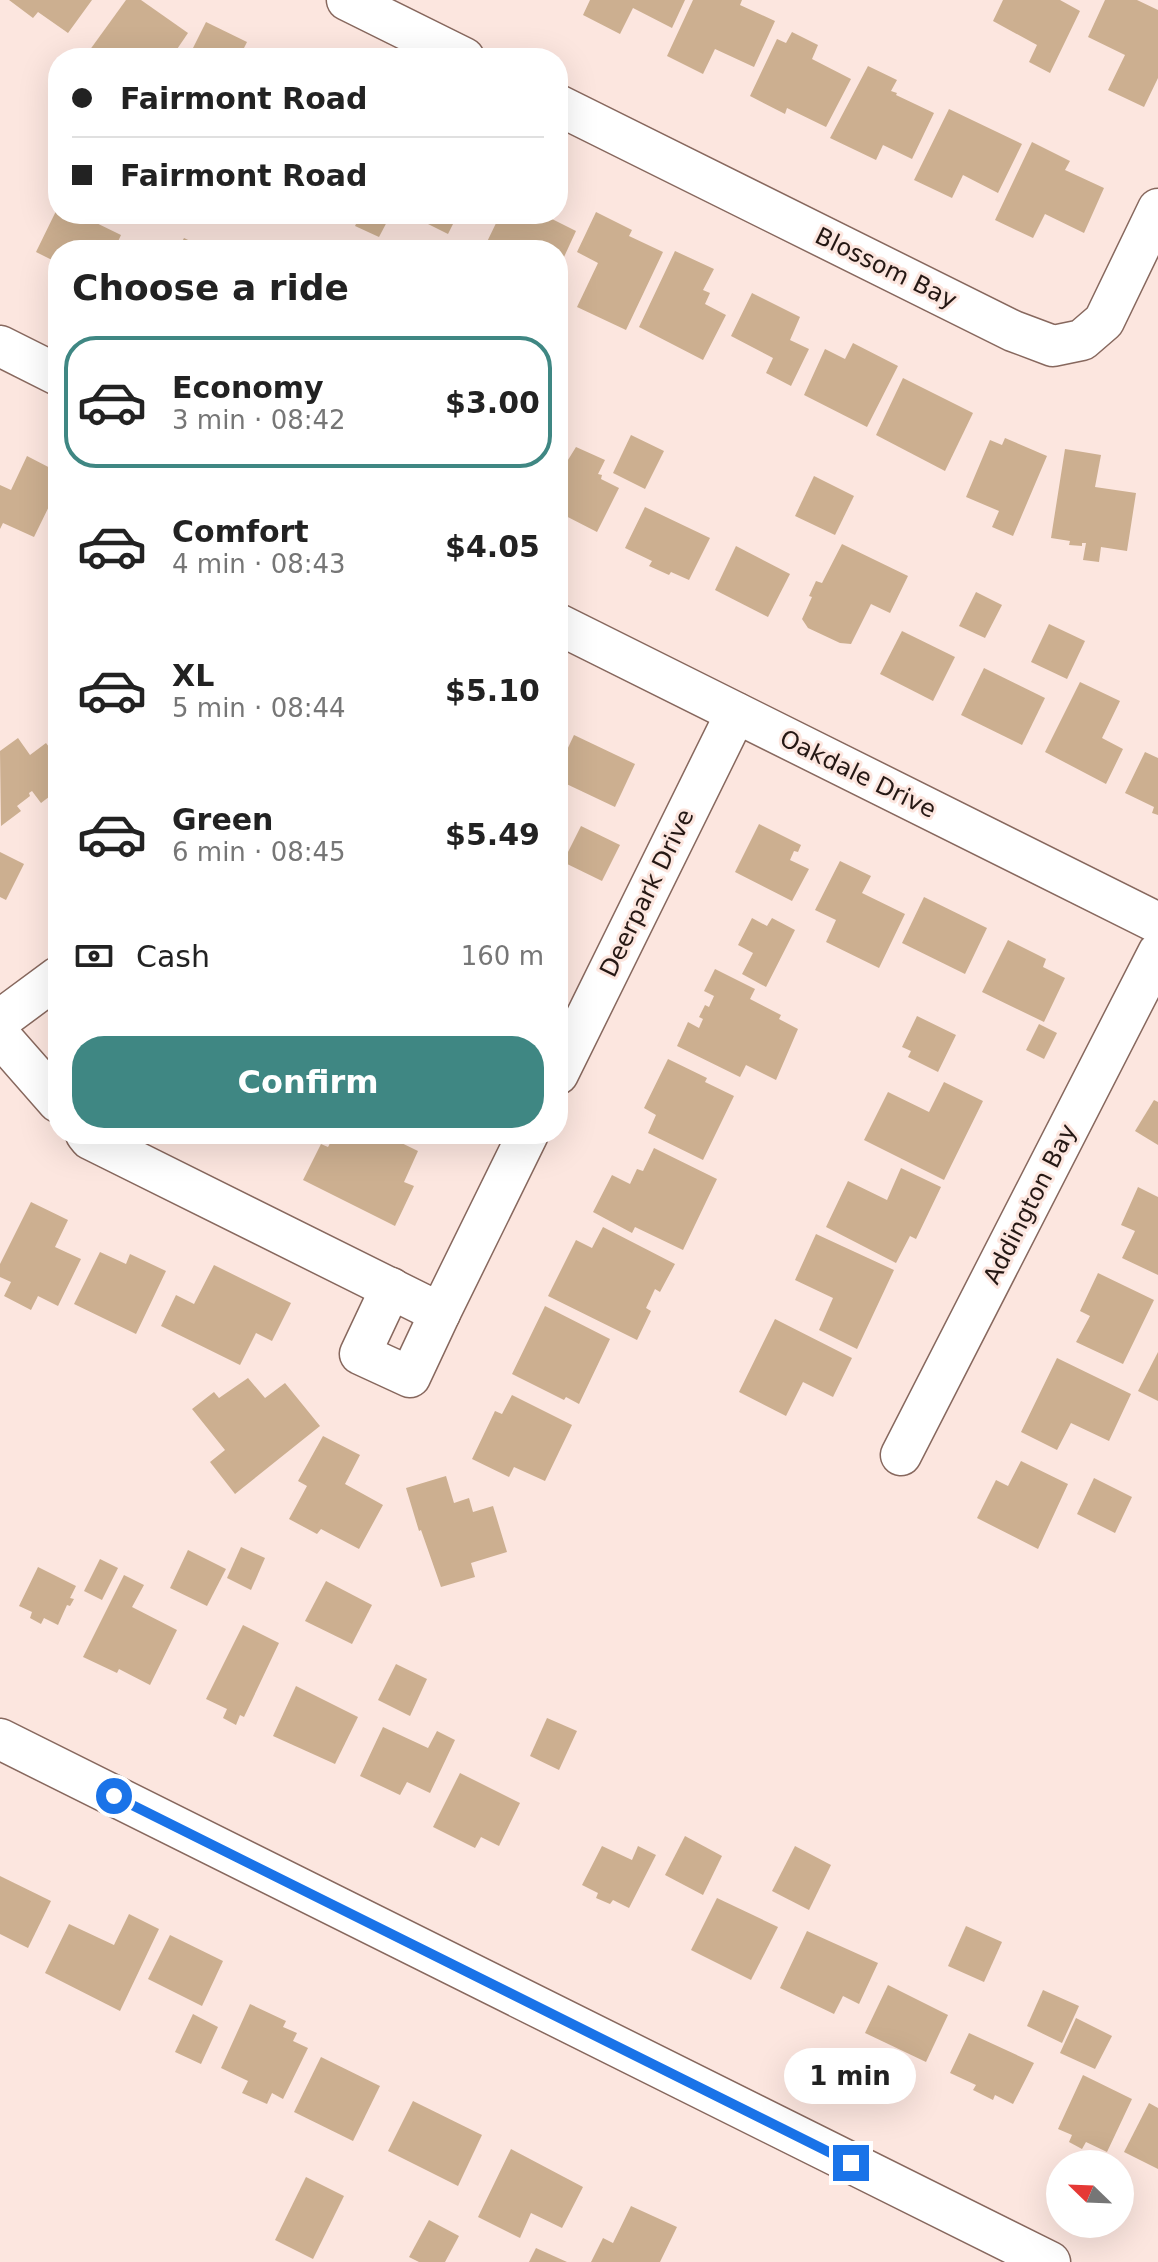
<!DOCTYPE html>
<html lang="en">
<head>
<meta charset="utf-8">
<style>
  :root { --surface:#fff; --page:#f2f2f2; --text:#222; --muted:#767676; --line:#e0e0e0; --accent:#3f8783 }
  body { margin:0; font-family:"DejaVu Sans",sans-serif; background:var(--page); color:var(--text); height:100vh; display:flex; flex-direction:column; font-size:30px; white-space:nowrap }
  * { box-sizing:border-box; margin:0 }
  p { font-size:26px; color:var(--muted) }
  .icon { flex:none; width:44px; height:44px; fill:none; stroke:currentColor; stroke-width:2; stroke-linecap:round; stroke-linejoin:round }
  .map { position:relative; flex:1; overflow:hidden }
  .drawer { position:absolute; left:48px; top:240px; width:520px; height:904px; display:flex; flex-direction:column; background:var(--surface); border-radius:32px; box-shadow:0 8px 32px #0002 }
  .drawer>* { flex:none }
  .guide { position:absolute; left:48px; top:48px; width:520px; height:176px; border-radius:32px; box-shadow:0 8px 32px #0002; display:grid; align-content:center; height:176px; padding:0 24px; background:var(--surface) }
  .needle { width:52px; rotate:293deg }
  .fabs { position:absolute; left:1046px; top:2150px; display:grid; gap:16px }
  .fabs a { display:grid; place-items:center; width:88px; height:88px; border-radius:50%; background:var(--surface); box-shadow:0 8px 32px #0002; font-size:40px }
  .end { position:absolute; width:36px; height:36px; margin:-18px; border:10px solid #1a73e8; background:#fff; box-shadow:0 0 0 4px #fff }
  .from { border-radius:50% }
  .bubble { position:absolute; height:56px; border-radius:28px; background:var(--surface); box-shadow:0 8px 32px #0002; font-size:26px; font-weight:800; line-height:56px; text-align:center }
  .guide b { display:flex; align-items:center; gap:28px; height:76px; font-size:30px }
  .guide b+b { border-top:2px solid var(--line) }
  .guide i { width:20px; height:20px; background:var(--text) }
  ul { padding:0; list-style:none }
  li { display:flex; align-items:center; gap:24px; height:132px; margin:0 16px 12px; padding:0 8px; border:4px solid transparent; border-radius:32px }
  li div { flex:1 }
  li b { display:block; font-size:30px }
  li em { font-style:normal; font-weight:800 }
  li.selected { border-color:var(--accent) }
  li>.icon { width:72px; height:72px; stroke-width:1.5 }
  h2 { padding:0 24px; font-size:36px; line-height:96px }
  .pay { display:flex; align-items:center; gap:20px; height:88px; padding:0 24px; font-size:30px }
  .pay p { margin-inline-start:auto }
  .button { display:flex; gap:16px; margin-top:auto; padding:16px 24px }
  .button a { flex:1; height:92px; border-radius:32px; background:var(--accent); color:#fff; font-size:32px; font-weight:800; line-height:92px; text-align:center }
  .map>svg:first-child { display:block }
  .building { fill:#ccaf90 }
  .lines { fill:none; stroke-linecap:round; stroke-linejoin:round }
  .minor-casing { stroke:#87685e; stroke-width:43 }
  .minor { stroke:#fff; stroke-width:40 }
  .route { stroke:#1a73e8; stroke-width:10 }
  .labels { text-anchor:middle; dominant-baseline:central; stroke-width:6; stroke-linejoin:round; paint-order:stroke }
  .street-label { font-size:24px; fill:#251814; stroke:#fce6df }
</style>
</head>
<body>
<div class="map">
<svg width="1158" height="2262" viewBox="0 0 1158 2262">
  <rect width="100%" height="100%" fill="#fce6df"/>
  <!-- building -->
  <g class="building">
    <path d="M9,0H92L68,33L38,12L33,18Z"/>
    <path d="M126,0H141L188,33L171,58H84Z"/>
    <path d="M590,0H685L672,28L633,8L620,34L583,15Z"/>
    <path d="M693,0H742L740,5L775,21L754,67L715,49L703,74L667,56Z"/>
    <path d="M1003,0H1060L1080,11L1050,73L1029,62L1037,45L993,21Z"/>
    <path d="M1105,0H1137L1158,10V78L1144,107L1108,90L1125,55L1088,37Z"/>
    <path d="M206,22L247,42L239,58H188Z"/>
    <path d="M792,32L818,45L812,59L851,79L826,127L787,108L785,114L750,96L777,39L786,43Z"/>
    <path d="M868,66L897,80L891,91L897,93L896,95L934,113L912,159L883,145L876,160L830,138Z"/>
    <path d="M949,109L1022,144L998,193L963,175L952,198L914,180Z"/>
    <path d="M1032,142L1070,161L1065,170L1104,188L1084,233L1045,214L1033,238L995,220Z"/>
    <path d="M58,207V214H78L121,235L114,250H58V263L36,252Z"/>
    <path d="M596,212L632,230L629,236L663,252L626,330L577,307L598,263L577,252Z"/>
    <path d="M361,214H387L389,218L379,237L355,226Z"/>
    <path d="M408,214H458L448,234Z"/>
    <path d="M492,214H549L548,217L576,231L558,270V250L484,248L499,217Z"/>
    <path d="M184,238L209,250H178Z"/>
    <path d="M675,251L714,269L703,290L710,293L705,304L726,315L703,360L639,327Z"/>
    <path d="M752,293L800,317L790,340L809,349L791,386L766,373L773,358L731,336Z"/>
    <path d="M853,343L898,366L867,427L804,395L825,349L845,359Z"/>
    <path d="M903,378L973,413L945,471L876,435Z"/>
    <path d="M631,435L664,451L645,489L613,473Z"/>
    <path d="M1005,438L1047,456L1013,536L992,527L999,511L966,497L990,440L1002,445Z"/>
    <path d="M576,447L605,460L598,474L602,475L601,479L619,488L597,532L558,512V476Z"/>
    <path d="M1065,449L1101,455L1095,487L1136,493L1127,551L1101,547L1099,562L1083,560L1086,543H1082V546L1069,545L1070,541L1051,538Z"/>
    <path d="M27,456L58,472V488L34,537L3,523L0,529V485L11,490Z"/>
    <path d="M814,476L854,496L835,535L795,516Z"/>
    <path d="M645,507L710,538L689,580L671,572L669,575L649,566L652,561L625,548Z"/>
    <path d="M842,544L908,576L890,613L871,604L851,644L840,643L808,628L802,619L812,597L809,596L816,581L822,583Z"/>
    <path d="M736,546L790,574L768,617L715,590Z"/>
    <path d="M976,592L1002,605L985,638L959,626Z"/>
    <path d="M1049,624L1085,641L1067,679L1031,662Z"/>
    <path d="M902,631L955,657L933,701L880,674Z"/>
    <path d="M984,668L1045,698L1022,745L961,715Z"/>
    <path d="M1080,682L1120,701L1102,738L1123,749L1106,784L1045,752Z"/>
    <path d="M574,735L635,764L615,807L558,780V769Z"/>
    <path d="M18,738L30,755L46,743L58,759V790L41,803L32,791L29,793L30,796L17,806L21,811L1,826L0,751Z"/>
    <path d="M1145,752L1158,758V815L1152,813L1154,807L1125,793Z"/>
    <path d="M759,824L801,845L798,852L794,851L790,860L809,869L792,901L735,872Z"/>
    <path d="M581,826L620,845L602,881L563,862Z"/>
    <path d="M0,852L24,864L6,900L0,897Z"/>
    <path d="M840,861L871,876L862,893L905,914L879,968L826,942L836,920L815,910Z"/>
    <path d="M924,897L987,928L965,974L902,943Z"/>
    <path d="M752,918L767,926L772,918L795,930L766,987L742,974L753,953L738,945Z"/>
    <path d="M1008,940L1046,959L1043,967L1065,978L1044,1022L982,992Z"/>
    <path d="M715,969L755,989L750,999L781,1015L779,1019L798,1029L776,1080L746,1065L740,1077L677,1046L688,1022L699,1028L703,1019L699,1017L705,1005L709,1007L714,996L704,991Z"/>
    <path d="M917,1016L956,1035L938,1072L908,1057L911,1051L902,1047Z"/>
    <path d="M1039,1024L1057,1033L1044,1059L1026,1050Z"/>
    <path d="M668,1059L707,1078L705,1082L734,1096L703,1160L648,1133L656,1115L644,1108Z"/>
    <path d="M944,1082L983,1101L944,1180L864,1140L888,1092L929,1112Z"/>
    <path d="M1154,1100L1158,1102V1145L1135,1131Z"/>
    <path d="M335,1134H383L418,1151L404,1182L414,1186L395,1226L303,1180L321,1144L328,1147Z"/>
    <path d="M654,1148L717,1179L683,1250L635,1227L632,1233L593,1212L612,1175L630,1184L637,1169L643,1171Z"/>
    <path d="M901,1168L941,1187L916,1239L910,1236L896,1263L826,1227L848,1181L887,1200Z"/>
    <path d="M1138,1187L1158,1197V1275L1122,1258L1135,1231L1121,1225Z"/>
    <path d="M31,1202L68,1220L55,1247L81,1259L58,1306L38,1296L31,1310L4,1296L11,1282L0,1277V1264Z"/>
    <path d="M603,1227L675,1264L660,1292L655,1289L646,1308L651,1311L637,1340L548,1296L576,1240L592,1248Z"/>
    <path d="M816,1234L894,1270L857,1349L819,1330L833,1298L795,1280Z"/>
    <path d="M100,1252L126,1264L130,1254L166,1271L136,1334L74,1304Z"/>
    <path d="M214,1265L291,1303L272,1341L256,1333L240,1365L161,1326L176,1295L194,1304Z"/>
    <path d="M1098,1273L1154,1300L1123,1364L1076,1342L1090,1316L1080,1311Z"/>
    <path d="M545,1306L610,1339L579,1404L566,1397L564,1400L512,1374Z"/>
    <path d="M775,1319L852,1358L833,1397L803,1382L786,1416L739,1392Z"/>
    <path d="M1158,1352V1401L1138,1391Z"/>
    <path d="M1057,1358L1131,1394L1109,1441L1071,1423L1057,1450L1021,1432Z"/>
    <path d="M248,1378L265,1398L285,1383L320,1426L235,1494L210,1462L225,1450L192,1409L214,1392L219,1398Z"/>
    <path d="M512,1395L572,1425L545,1481L514,1467L509,1477L472,1459L495,1411L502,1414Z"/>
    <path d="M323,1436L360,1455L345,1484L383,1505L359,1549L321,1529L317,1534L289,1519L307,1486L298,1481Z"/>
    <path d="M1021,1461L1068,1484L1038,1549L977,1518L996,1480L1008,1486Z"/>
    <path d="M446,1476L454,1503L469,1498L473,1512L493,1506L507,1552L471,1563L475,1577L441,1587L421,1530L419,1531L406,1488Z"/>
    <path d="M1094,1478L1132,1497L1115,1533L1077,1514Z"/>
    <path d="M241,1547L265,1558L251,1590L227,1578Z"/>
    <path d="M188,1550L226,1569L207,1606L170,1588Z"/>
    <path d="M100,1559L118,1568L102,1600L84,1591Z"/>
    <path d="M38,1567L76,1586L70,1598L74,1599L70,1606L67,1605L58,1625L44,1618L41,1624L30,1618L32,1612L19,1606Z"/>
    <path d="M124,1575L144,1585L132,1607L177,1630L150,1685L119,1669L117,1673L83,1657Z"/>
    <path d="M326,1581L372,1605L352,1644L305,1621Z"/>
    <path d="M243,1625L279,1643L244,1717L240,1715L236,1725L223,1718L227,1709L206,1699Z"/>
    <path d="M396,1664L427,1679L410,1716L378,1700Z"/>
    <path d="M296,1686L358,1717L335,1764L273,1736Z"/>
    <path d="M547,1718L577,1731L559,1770L530,1756Z"/>
    <path d="M383,1727L428,1748L437,1731L455,1740L430,1793L407,1782L400,1795L360,1776Z"/>
    <path d="M460,1773L520,1803L499,1846L481,1837L475,1848L433,1827Z"/>
    <path d="M685,1836L722,1856L703,1895L665,1875Z"/>
    <path d="M602,1846L632,1860L638,1846L656,1855L629,1908L613,1900L610,1904L596,1898L598,1893L582,1885Z"/>
    <path d="M795,1846L831,1865L809,1910L772,1891Z"/>
    <path d="M0,1876L51,1901L28,1948L0,1934Z"/>
    <path d="M717,1898L778,1927L751,1980L691,1950Z"/>
    <path d="M129,1914L159,1929L120,2011L45,1973L69,1924L114,1945Z"/>
    <path d="M966,1926L1002,1942L984,1982L948,1966Z"/>
    <path d="M807,1931L878,1963L859,2004L843,1996L834,2014L780,1988Z"/>
    <path d="M170,1935L223,1961L202,2006L148,1979Z"/>
    <path d="M888,1985L948,2015L926,2062L865,2033Z"/>
    <path d="M1043,1990L1079,2006L1062,2043L1027,2026Z"/>
    <path d="M250,2004L286,2021L283,2027L297,2033L293,2041L308,2048L283,2099L272,2093L267,2104L242,2093L248,2081L221,2068Z"/>
    <path d="M193,2014L218,2027L201,2064L175,2052Z"/>
    <path d="M1076,2018L1112,2036L1095,2069L1060,2053Z"/>
    <path d="M969,2033L1034,2063L1013,2104L995,2095L993,2100L973,2090L976,2085L950,2073Z"/>
    <path d="M321,2057L380,2086L353,2141L294,2112Z"/>
    <path d="M1083,2075L1132,2099L1107,2152L1086,2142L1082,2149L1069,2142L1072,2135L1058,2129Z"/>
    <path d="M413,2101L482,2135L458,2186L388,2151Z"/>
    <path d="M1149,2103L1158,2108V2169L1124,2152Z"/>
    <path d="M511,2149L583,2187L562,2228L531,2213L520,2238L478,2217Z"/>
    <path d="M306,2177L344,2196L313,2259L275,2240Z"/>
    <path d="M631,2206L677,2227L660,2262H591L603,2238L613,2243Z"/>
    <path d="M429,2220L459,2236L445,2262H419L409,2257Z"/>
    <path d="M536,2248L567,2262H529Z"/>
  </g>
  <g class="lines">
    <defs>
      <g id="minor">
        <path d="M347,0L464,58"/>
        <path d="M558,105L1013,331L1053,346L1082,340L1104,321L1158,209"/>
        <path d="M0,346L58,375"/>
        <path d="M558,624L1158,923"/>
        <path d="M0,1020L58,977"/>
        <path d="M0,1036L58,1102"/>
        <path d="M558,1074L736,713"/>
        <path d="M86,1134L90,1139L440,1313L528,1134"/>
        <path d="M391,1288L360,1354L410,1377L440,1313"/>
        <path d="M901,1455L1158,953"/>
        <path d="M0,1739L1050,2262"/>
      </g>
    </defs>
    <!-- minor casing -->
    <use href="#minor" class="minor-casing"/>
    <!-- minor -->
    <use href="#minor" class="minor"/>
  </g>
  <g class="lines">
    <!-- route -->
    <path class="route" d="M114,1796L851,2163"/>
  </g>
  <g class="labels">
    <!-- street labels -->
    <g class="street-label">
      <text transform="translate(886 268) rotate(26)">Blossom Bay</text>
      <text transform="translate(858 774) rotate(26)">Oakdale Drive</text>
      <text transform="translate(647 893) rotate(-64)">Deerpark Drive</text>
      <text transform="translate(1030 1204) rotate(-63)">Addington Bay</text>
    </g>
  </g>
</svg>
<div class="fabs">
<a><svg class="needle" viewBox="-14 -14 28 28"><path d="M0-13l5 13h-10z" fill="#e53935"/><path d="M0 13l5-13h-10z" fill="#767676"/></svg></a>
</div>
<i class="end from" style="left:114px;top:1796px"></i>
<i class="end" style="left:851px;top:2163px"></i>
<div class="bubble" style="left:784px;top:2048px;width:132px">1 min</div>
<div class="guide">
<b><i class="from"></i>Fairmont Road</b>
<b><i></i>Fairmont Road</b>
</div>
<section class="drawer">
<h2>Choose a ride</h2>
<ul>
<li class="selected"><svg class="icon" aria-label="car" viewBox="0 0 24 24"><path d="M5 17H2v-5l4-1 3-4h7l3 4 3 1v5h-3M9 17h6M6 11h13"/><circle cx="7" cy="17" r="2"/><circle cx="17" cy="17" r="2"/></svg><div><b>Economy</b><p>3 min · 08:42</p></div><em>$3.00</em></li>
<li><svg class="icon" aria-label="car" viewBox="0 0 24 24"><path d="M5 17H2v-5l4-1 3-4h7l3 4 3 1v5h-3M9 17h6M6 11h13"/><circle cx="7" cy="17" r="2"/><circle cx="17" cy="17" r="2"/></svg><div><b>Comfort</b><p>4 min · 08:43</p></div><em>$4.05</em></li>
<li><svg class="icon" aria-label="car" viewBox="0 0 24 24"><path d="M5 17H2v-5l4-1 3-4h7l3 4 3 1v5h-3M9 17h6M6 11h13"/><circle cx="7" cy="17" r="2"/><circle cx="17" cy="17" r="2"/></svg><div><b>XL</b><p>5 min · 08:44</p></div><em>$5.10</em></li>
<li><svg class="icon" aria-label="car" viewBox="0 0 24 24"><path d="M5 17H2v-5l4-1 3-4h7l3 4 3 1v5h-3M9 17h6M6 11h13"/><circle cx="7" cy="17" r="2"/><circle cx="17" cy="17" r="2"/></svg><div><b>Green</b><p>6 min · 08:45</p></div><em>$5.49</em></li>
</ul>
<div class="pay"><svg class="icon" aria-label="cash" viewBox="0 0 24 24"><path d="M3 7h18v10H3z"/><circle cx="12" cy="12" r="2"/></svg>Cash<p>160 m</p></div>
<div class="button"><a>Confirm</a></div>
</section>
</div>
</body>
</html>
